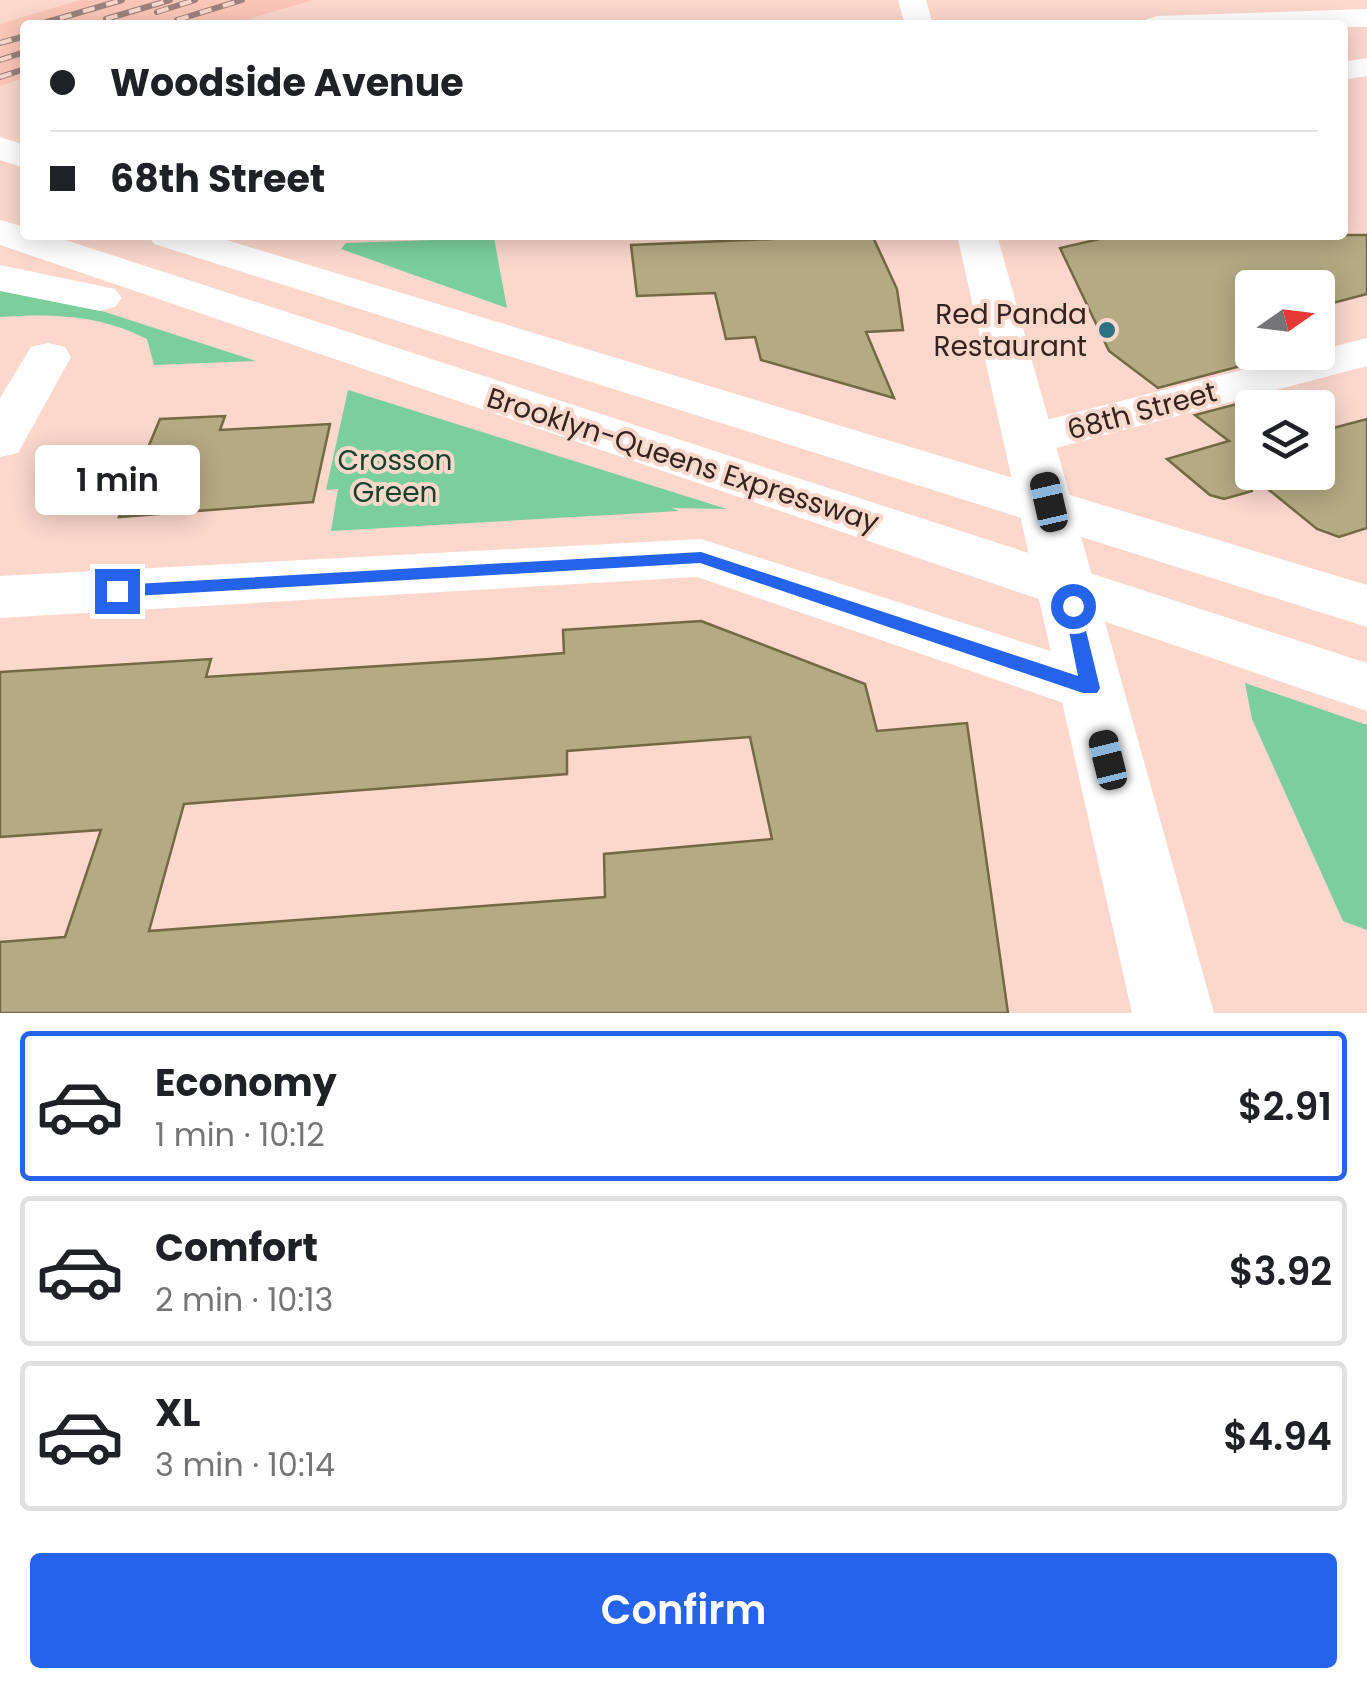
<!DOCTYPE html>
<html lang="en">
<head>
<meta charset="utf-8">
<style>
  :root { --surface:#fff; --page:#f6f6f6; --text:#202124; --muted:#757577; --line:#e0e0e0; --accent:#2563eb }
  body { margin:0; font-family:Poppins,sans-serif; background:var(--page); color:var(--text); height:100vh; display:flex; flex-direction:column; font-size:38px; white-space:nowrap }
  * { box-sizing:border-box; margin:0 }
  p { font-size:32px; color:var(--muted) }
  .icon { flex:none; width:55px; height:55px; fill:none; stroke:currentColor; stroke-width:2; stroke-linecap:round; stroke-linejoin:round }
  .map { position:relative; height:1013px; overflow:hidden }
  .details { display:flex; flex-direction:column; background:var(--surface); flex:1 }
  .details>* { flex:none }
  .top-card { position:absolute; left:20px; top:20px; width:1328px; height:220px; border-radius:10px; box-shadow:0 5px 25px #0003; display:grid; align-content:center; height:220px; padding:0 30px; background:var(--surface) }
  .needle { width:65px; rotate:76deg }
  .tools { position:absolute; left:1235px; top:270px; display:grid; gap:20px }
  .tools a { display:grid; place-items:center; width:100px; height:100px; border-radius:10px; background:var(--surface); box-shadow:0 5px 25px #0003; font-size:50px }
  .end { position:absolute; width:45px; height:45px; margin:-22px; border:12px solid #2563eb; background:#fff; box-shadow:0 0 0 5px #fff }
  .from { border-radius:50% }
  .bubble { position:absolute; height:70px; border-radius:10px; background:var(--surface); box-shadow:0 5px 25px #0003; font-size:32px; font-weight:600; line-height:70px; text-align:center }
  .car { position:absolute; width:30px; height:60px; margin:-30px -15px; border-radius:12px; box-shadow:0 0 8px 2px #0007; background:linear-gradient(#222 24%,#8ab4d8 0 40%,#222 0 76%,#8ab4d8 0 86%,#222 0) }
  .top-card b { display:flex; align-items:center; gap:35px; height:95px; font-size:38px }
  .top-card b+b { border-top:2px solid var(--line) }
  .top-card i { width:25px; height:25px; background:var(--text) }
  ul { padding:18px 0 0; list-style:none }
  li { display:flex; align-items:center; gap:30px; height:150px; margin:0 20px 15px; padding:0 10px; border:5px solid var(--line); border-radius:10px }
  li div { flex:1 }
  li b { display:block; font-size:38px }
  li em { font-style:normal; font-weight:600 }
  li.current { border-color:var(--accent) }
  li>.icon { width:90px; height:90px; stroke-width:1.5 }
  .action { display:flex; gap:20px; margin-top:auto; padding:20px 30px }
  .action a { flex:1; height:115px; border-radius:10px; background:var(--accent); color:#fff; font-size:40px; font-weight:600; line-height:115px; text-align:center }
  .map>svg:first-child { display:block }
  .built { fill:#fbc6b7 }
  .green { fill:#7bcf9d }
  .building { fill:#b4ab84; stroke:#736a45; stroke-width:2.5; fill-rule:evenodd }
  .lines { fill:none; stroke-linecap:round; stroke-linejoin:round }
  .street { fill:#fff; fill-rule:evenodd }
  .secondary { fill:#fff; fill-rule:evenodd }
  .highway { fill:#fff; fill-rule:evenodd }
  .rail-casing { stroke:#9c827a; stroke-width:6 }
  .rail { stroke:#fbd7cc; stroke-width:4; stroke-dasharray:12; stroke-linecap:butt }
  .route { fill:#2563eb }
  .poi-dot { fill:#2e7282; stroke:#fbd7cc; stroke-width:4 }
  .labels { text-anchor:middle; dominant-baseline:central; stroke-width:8; stroke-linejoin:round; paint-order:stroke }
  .poi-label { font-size:28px; fill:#34241f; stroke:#fbd7cc; text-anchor:end }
  .street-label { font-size:28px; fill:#34241f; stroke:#fbd7cc }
  .park-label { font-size:28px; fill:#15432a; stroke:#fbd7cc }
</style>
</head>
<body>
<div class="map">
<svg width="1367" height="1013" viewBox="0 0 1367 1013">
  <rect width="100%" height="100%" fill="#fbd7cc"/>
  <!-- built -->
  <path class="built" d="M80,0H313L229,25H25V78L0,86V24Z"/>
  <!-- green -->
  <g class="green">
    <path d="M494,238L507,308L341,249L346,243Z"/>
    <path d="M0,284L68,300L256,361L154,365L147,339C101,315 52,313 0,317Z"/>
    <path d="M348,390L727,509L672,508L679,511L331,531L338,489L326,490Z"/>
    <path d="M1245,683L1367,725V930L1343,921L1252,719Z"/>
  </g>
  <!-- building -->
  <g class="building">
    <path d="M771,235H872L897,289L903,330L866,332L894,398L761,360L755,337L726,339L715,293L637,296L631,245L772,239Z"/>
    <path d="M1117,235H1367V294L1318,307V288H1252V363L1158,388L1109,351L1060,248Z"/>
    <path d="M1252,400V472H1318V432L1367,419V528L1339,537L1317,529L1252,476V491L1224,499L1210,495L1167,459L1229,441L1195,415Z"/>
    <path d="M225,416L220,430L330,424L313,502L119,517L160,419Z"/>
    <path d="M701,621L865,684L877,731L967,723L1008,1013H0V942L65,937L101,830L0,837V672L211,659L206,677L490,659L564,653L563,630ZM750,737L772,839L604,854L605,897L149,931L184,804L567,774V751Z"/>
  </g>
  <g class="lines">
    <!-- street -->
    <g class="street">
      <path d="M1367,9V27L1143,25L1147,19L1157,16Z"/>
      <path d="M1367,58V76L1342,80V62Z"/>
      <path d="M1367,338V366L1033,454L1015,450L1007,439L1015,428Z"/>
      <path d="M48,343L65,347L71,357L18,453L0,457V398L31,347Z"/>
      <path d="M701,539L1113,671L1122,688L1113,705L1090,712L697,577L0,618V576Z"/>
    </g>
    <!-- secondary -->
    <g class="secondary">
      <path d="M898,0H926L933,25H905Z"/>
      <path d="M957,235H997L1214,1013H1132Z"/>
    </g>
    <!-- highway -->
    <g class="highway">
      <path d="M0,137L25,145V168L0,160Z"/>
      <path d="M0,220L25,227V235H50L1367,663V711L0,245Z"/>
      <path d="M148,235H210L1367,585V627L154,244Z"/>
      <path d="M0,265L115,289L122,298L115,307L100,311L0,291Z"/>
    </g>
    <defs>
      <g id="rail">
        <path d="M157,12L195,0"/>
        <path d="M106,19L170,0"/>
        <path d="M177,20L242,0"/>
        <path d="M37,25L122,0"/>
        <path d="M0,43L25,36"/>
        <path d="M0,60L25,52"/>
        <path d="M0,77L25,69"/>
      </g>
    </defs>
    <!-- rail casing -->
    <use href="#rail" class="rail-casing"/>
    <!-- rail -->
    <use href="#rail" class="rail"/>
  </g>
  <!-- route -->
  <path class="route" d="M701,552L1078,676L1064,606L1067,602H1079L1100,688L1097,693H1083L700,563L117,597L108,591L117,585Z"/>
  <!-- markers -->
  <circle class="poi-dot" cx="1107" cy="330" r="10"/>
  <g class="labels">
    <!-- poi labels -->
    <g class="poi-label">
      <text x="1087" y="314">Red Panda<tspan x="1087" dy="32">Restaurant</tspan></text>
    </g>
    <!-- street labels -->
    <g class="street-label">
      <text transform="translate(1142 411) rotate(-15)">68th Street</text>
      <text transform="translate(683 460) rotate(18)">Brooklyn-Queens Expressway</text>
    </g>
    <!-- park labels -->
    <g class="park-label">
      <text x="395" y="460">Crosson<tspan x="395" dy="32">Green</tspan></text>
    </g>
  </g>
</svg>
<div class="tools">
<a><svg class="needle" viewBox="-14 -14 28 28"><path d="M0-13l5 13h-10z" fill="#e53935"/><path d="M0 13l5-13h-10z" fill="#757577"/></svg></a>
<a><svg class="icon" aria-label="layers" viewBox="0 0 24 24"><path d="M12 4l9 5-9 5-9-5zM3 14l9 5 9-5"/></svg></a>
</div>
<i class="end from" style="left:1073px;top:606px"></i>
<i class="end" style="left:117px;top:591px"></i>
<div class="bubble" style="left:35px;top:445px;width:165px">1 min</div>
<i class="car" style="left:1049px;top:502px;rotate:347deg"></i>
<i class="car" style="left:1108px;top:760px;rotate:346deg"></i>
<div class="top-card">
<b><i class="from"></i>Woodside Avenue</b>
<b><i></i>68th Street</b>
</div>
</div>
<section class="details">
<ul>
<li class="current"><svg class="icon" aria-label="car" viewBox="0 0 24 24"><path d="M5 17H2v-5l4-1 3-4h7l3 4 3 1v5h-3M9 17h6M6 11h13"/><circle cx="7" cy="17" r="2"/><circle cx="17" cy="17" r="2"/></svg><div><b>Economy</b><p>1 min · 10:12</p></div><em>$2.91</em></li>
<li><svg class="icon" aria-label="car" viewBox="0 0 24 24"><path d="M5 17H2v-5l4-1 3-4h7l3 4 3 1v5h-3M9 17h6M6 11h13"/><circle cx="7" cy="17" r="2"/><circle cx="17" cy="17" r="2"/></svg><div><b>Comfort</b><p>2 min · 10:13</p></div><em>$3.92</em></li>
<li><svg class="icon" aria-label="car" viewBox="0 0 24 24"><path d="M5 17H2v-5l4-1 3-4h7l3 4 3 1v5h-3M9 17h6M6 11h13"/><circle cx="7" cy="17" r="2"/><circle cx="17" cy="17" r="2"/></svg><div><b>XL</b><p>3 min · 10:14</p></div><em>$4.94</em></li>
</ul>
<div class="action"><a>Confirm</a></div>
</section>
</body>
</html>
